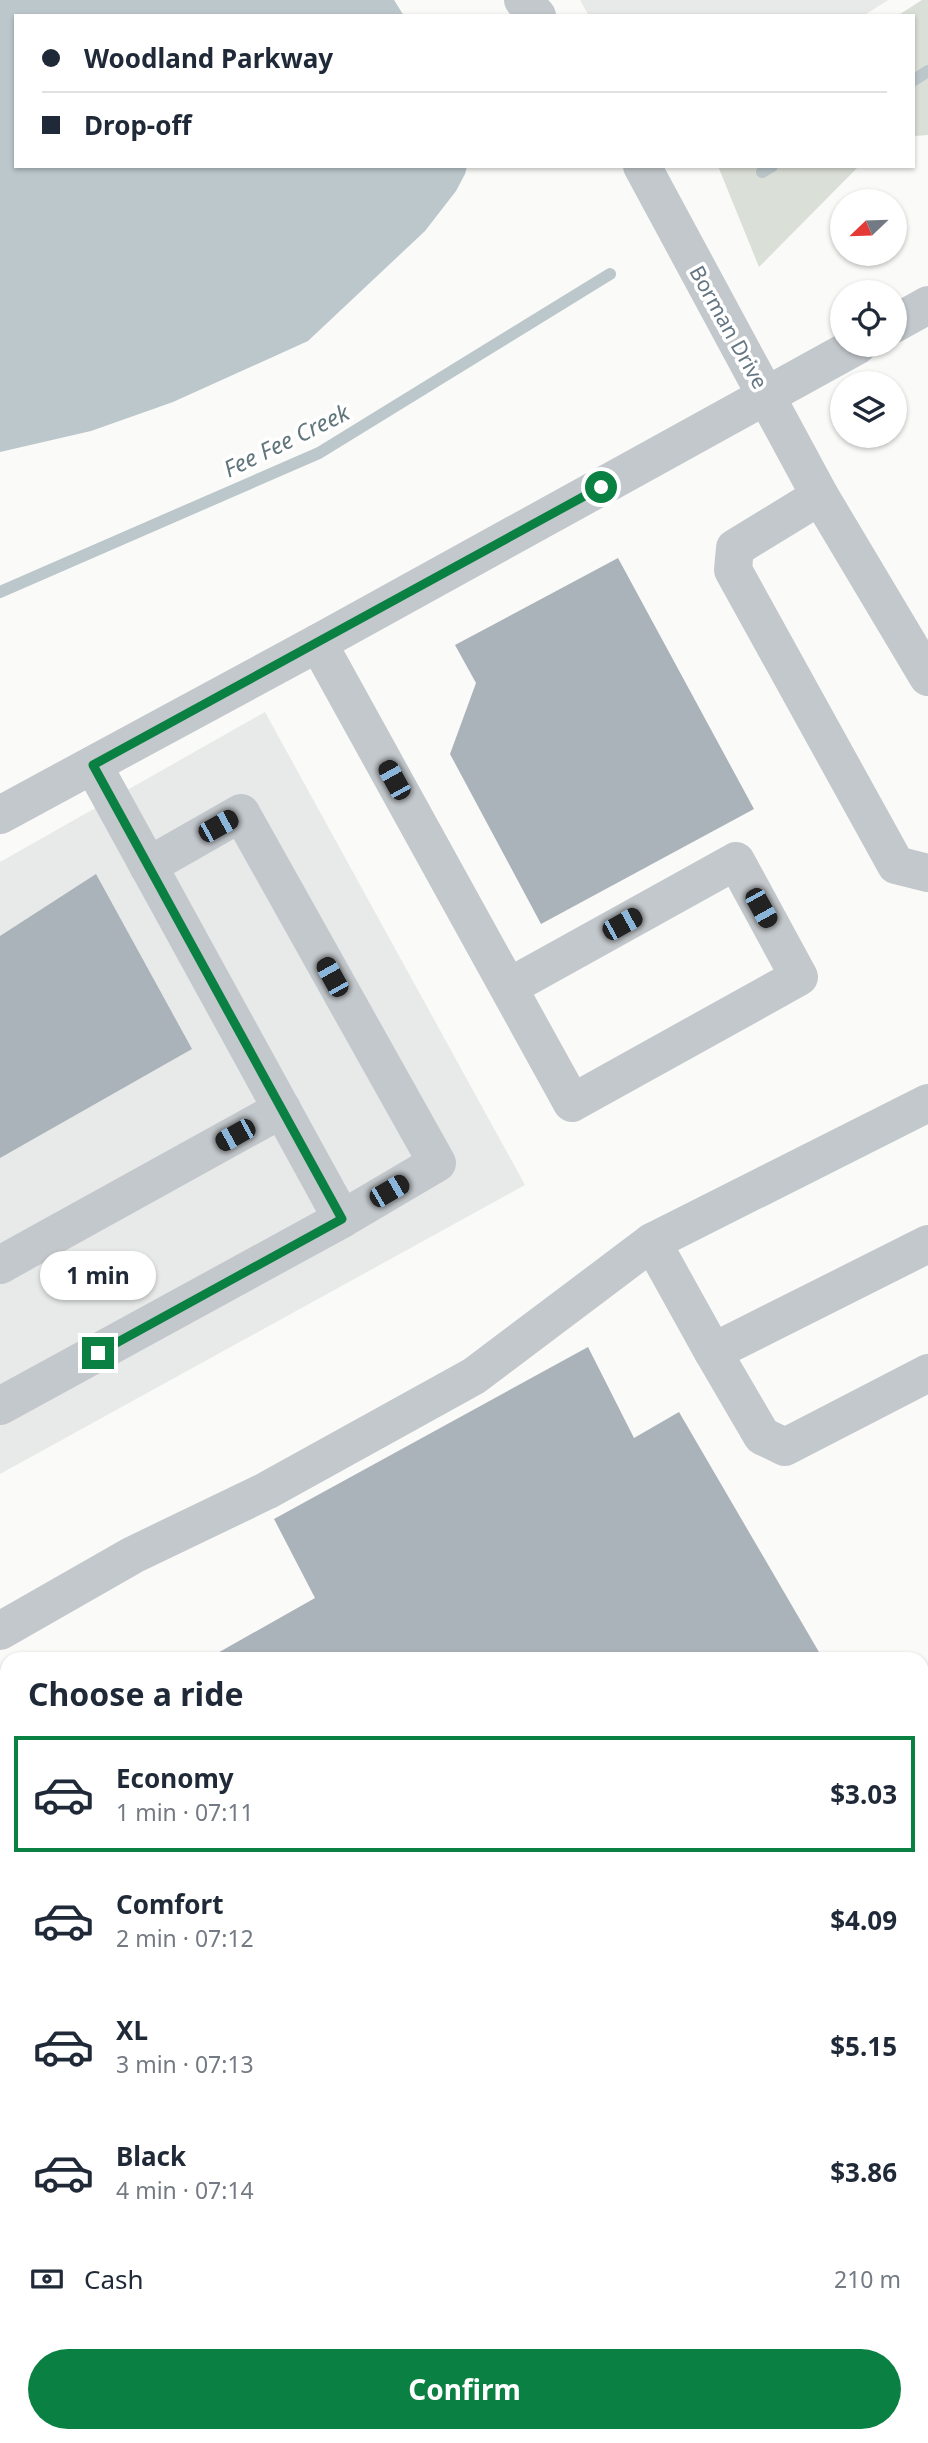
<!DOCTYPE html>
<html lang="en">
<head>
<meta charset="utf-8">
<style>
  :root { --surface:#fff; --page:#f2f2f3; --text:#1f2937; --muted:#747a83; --line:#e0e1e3; --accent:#0b8043 }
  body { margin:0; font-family:"Noto Sans",sans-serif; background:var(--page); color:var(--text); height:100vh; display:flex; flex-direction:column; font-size:26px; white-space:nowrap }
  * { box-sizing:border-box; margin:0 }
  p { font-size:23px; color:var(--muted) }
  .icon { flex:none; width:38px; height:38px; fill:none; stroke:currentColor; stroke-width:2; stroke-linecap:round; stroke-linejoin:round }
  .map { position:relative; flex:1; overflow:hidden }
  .drawer { position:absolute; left:0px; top:1652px; width:929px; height:791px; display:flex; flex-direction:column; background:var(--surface); border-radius:21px 21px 0 0; box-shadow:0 2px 5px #0004 }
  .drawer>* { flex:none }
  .top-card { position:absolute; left:14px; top:14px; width:901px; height:154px; border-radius:0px; box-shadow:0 2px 5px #0004; display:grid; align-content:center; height:154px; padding:0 28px; background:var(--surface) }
  .needle { width:46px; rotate:247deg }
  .fabs { position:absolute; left:830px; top:189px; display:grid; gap:14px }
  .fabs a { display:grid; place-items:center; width:77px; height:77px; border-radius:50%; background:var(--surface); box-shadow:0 2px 5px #0004; font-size:35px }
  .end { position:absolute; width:32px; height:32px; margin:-16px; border:9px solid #0b8043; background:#fff; box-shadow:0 0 0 4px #fff }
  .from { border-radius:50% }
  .bubble { position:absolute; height:49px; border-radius:24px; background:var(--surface); box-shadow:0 2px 5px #0004; font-size:23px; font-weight:700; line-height:49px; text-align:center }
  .car { position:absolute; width:21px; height:42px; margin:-21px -10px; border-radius:9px; box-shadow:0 0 5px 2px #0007; background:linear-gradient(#222 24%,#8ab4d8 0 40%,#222 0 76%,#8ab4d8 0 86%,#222 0) }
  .top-card b { display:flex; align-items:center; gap:24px; height:66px; font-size:26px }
  .top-card b+b { border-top:2px solid var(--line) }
  .top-card i { width:18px; height:18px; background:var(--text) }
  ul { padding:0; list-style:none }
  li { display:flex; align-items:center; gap:21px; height:116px; margin:0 14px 10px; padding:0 14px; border:4px solid transparent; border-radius:0px }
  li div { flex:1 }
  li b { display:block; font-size:26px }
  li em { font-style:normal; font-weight:700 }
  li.active { border-color:var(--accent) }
  li>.icon { width:63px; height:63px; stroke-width:1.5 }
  h2 { padding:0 28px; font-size:32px; line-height:84px }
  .pay { display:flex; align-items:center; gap:18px; height:77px; padding:0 28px; font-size:26px }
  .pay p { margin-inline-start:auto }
  .action { display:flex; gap:14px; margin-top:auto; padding:14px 28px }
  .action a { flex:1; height:80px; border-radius:42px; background:var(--accent); color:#fff; font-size:28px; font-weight:700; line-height:80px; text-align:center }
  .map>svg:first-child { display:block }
  .built { fill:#e8e9e9 }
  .green { fill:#dadfd7 }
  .water { fill:#bbc7cb }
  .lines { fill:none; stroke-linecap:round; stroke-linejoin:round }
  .stream { stroke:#bbc7cb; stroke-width:12 }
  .building { fill:#aab3b9 }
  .minor { stroke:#c3c8cc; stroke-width:38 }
  .route { stroke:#0b8043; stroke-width:9 }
  .labels { text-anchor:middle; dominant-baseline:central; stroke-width:7; stroke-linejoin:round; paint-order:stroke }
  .street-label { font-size:21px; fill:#657683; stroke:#fff }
  .water-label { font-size:23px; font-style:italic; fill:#60757c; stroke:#fff }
</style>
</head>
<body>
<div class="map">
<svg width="928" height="2443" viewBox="0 0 928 2443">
  <rect width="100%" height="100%" fill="#fafaf8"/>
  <!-- built -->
  <g class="built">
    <path d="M580,0H888L863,16H589Z"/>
    <path d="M265,712L525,1185L0,1474V862Z"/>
  </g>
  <!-- green -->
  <g class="green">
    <path d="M922,0H928V135L914,136V16H897Z"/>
    <path d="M718,166H859L759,267Z"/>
  </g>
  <!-- water -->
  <path class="water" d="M0,0H394L404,16H16V166H467L465,174L456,191L425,231L308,341L173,402L91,431L0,452Z"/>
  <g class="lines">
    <!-- stream -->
    <g class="stream">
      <path d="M914,80L928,71"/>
      <path d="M762,172L772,166"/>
      <path d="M0,592L319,453L610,274"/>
    </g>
  </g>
  <!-- building -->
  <g class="building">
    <path d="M618,558L754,809L541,924L450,754L476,683L455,645Z"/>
    <path d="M96,874L192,1049L0,1158V936Z"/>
    <path d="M588,1347L634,1438L679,1412L823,1659H207L315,1598L274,1519Z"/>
  </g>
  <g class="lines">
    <!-- minor -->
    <g class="minor">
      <path d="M523,0L537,16"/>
      <path d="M642,166L820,496L735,548L733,570L896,865L928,873"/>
      <path d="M894,324L928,305"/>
      <path d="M820,496L928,677"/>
      <path d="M318,643L572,1103L799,977L736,861L509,987"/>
      <path d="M0,815L318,643L858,345"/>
      <path d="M148,866L241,813L437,1163L342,1219"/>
      <path d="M652,1242L928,1103"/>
      <path d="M0,1265L282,1109"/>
      <path d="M713,1352L762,1436L785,1447L928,1373"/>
      <path d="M0,1406L342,1219L93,765"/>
      <path d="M0,1631L133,1555L266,1491L474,1376L652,1242L713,1352L928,1244"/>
      <path d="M922,1906L928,1917"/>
      <path d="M0,2026L7,2040"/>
      <path d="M922,2179L928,2176"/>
      <path d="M922,2320L928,2318"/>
      <path d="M217,2436L220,2443"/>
      <path d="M922,2436L926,2443"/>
      <path d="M448,2443L460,2436"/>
    </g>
  </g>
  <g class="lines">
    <!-- route -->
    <path class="route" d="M98,1353L342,1219L93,765L601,487"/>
  </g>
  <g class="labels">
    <!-- street labels -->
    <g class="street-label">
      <text transform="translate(729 327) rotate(61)">Borman Drive</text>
    </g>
    <!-- water labels -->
    <g class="water-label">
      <text transform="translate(286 440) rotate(-26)">Fee Fee Creek</text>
    </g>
  </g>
</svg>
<div class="fabs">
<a><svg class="needle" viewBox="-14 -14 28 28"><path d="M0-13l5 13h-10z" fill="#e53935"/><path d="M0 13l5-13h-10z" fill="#747a83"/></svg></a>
<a><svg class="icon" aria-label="locate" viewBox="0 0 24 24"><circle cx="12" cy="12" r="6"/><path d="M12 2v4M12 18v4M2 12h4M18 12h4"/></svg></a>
<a><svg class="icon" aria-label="layers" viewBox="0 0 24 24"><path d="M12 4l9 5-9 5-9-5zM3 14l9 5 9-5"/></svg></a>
</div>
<i class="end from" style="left:601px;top:487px"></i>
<i class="end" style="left:98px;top:1353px"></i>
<div class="bubble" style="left:40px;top:1251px;width:116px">1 min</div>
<i class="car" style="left:394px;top:780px;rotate:331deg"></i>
<i class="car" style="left:218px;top:826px;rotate:61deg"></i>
<i class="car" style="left:761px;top:908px;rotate:151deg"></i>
<i class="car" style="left:622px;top:924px;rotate:61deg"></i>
<i class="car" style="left:332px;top:977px;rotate:331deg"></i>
<i class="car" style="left:235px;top:1135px;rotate:241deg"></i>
<i class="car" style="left:389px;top:1191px;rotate:60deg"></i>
<div class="top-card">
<b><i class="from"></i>Woodland Parkway</b>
<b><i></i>Drop-off</b>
</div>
<section class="drawer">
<h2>Choose a ride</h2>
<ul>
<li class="active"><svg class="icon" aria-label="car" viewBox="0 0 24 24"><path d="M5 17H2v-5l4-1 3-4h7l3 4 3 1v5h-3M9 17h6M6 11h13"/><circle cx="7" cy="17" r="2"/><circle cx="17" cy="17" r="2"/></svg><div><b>Economy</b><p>1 min · 07:11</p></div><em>$3.03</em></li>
<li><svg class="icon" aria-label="car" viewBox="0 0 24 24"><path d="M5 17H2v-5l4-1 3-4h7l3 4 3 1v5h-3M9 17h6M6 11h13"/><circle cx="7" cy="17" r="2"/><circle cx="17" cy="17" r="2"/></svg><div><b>Comfort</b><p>2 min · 07:12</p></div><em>$4.09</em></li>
<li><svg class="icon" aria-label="car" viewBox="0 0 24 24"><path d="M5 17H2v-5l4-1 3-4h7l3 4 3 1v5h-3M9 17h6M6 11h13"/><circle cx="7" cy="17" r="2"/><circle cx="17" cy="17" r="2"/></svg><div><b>XL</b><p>3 min · 07:13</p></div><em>$5.15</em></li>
<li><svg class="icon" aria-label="car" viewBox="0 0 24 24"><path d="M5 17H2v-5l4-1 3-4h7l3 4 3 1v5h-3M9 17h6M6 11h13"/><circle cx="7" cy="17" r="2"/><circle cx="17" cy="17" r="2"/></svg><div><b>Black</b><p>4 min · 07:14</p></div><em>$3.86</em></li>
</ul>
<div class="pay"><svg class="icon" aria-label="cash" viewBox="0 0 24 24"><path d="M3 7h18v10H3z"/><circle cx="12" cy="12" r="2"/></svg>Cash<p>210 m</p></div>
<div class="action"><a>Confirm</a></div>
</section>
</div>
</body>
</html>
